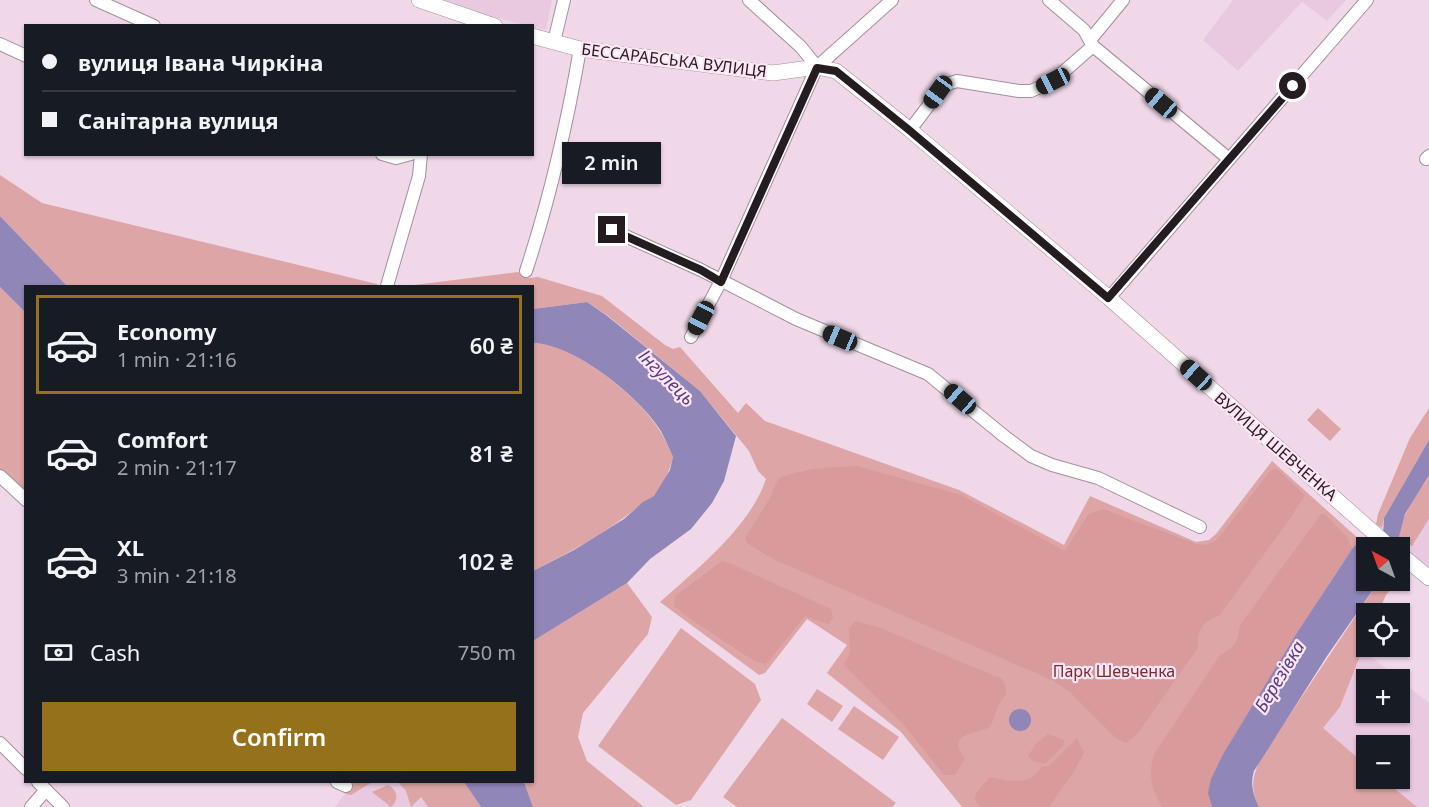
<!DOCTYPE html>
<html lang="en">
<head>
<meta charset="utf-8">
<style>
  :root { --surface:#171b24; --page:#20242c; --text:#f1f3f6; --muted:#9ea1a6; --line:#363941; --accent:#96711b }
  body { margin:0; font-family:"Noto Sans",sans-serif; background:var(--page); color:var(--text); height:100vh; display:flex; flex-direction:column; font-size:22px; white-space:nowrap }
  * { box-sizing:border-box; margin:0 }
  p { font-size:20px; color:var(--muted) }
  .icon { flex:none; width:33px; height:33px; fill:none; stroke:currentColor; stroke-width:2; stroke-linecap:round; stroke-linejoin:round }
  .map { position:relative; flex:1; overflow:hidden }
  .side { position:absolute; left:24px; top:285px; width:510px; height:498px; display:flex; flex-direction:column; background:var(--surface); border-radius:0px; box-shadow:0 2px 4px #0004 }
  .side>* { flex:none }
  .guide { position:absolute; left:24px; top:24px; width:510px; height:132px; border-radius:0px; box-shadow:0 2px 4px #0004; display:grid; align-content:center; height:132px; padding:0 18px; background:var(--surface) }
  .needle { width:39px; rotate:319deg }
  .fabs { position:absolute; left:1356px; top:537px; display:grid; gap:12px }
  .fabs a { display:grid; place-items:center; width:54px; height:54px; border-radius:0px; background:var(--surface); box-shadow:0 2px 4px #0004; font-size:30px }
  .end { position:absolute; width:27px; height:27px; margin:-14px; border:8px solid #251c22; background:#fff; box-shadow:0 0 0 3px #fff }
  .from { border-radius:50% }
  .bubble { position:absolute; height:42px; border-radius:0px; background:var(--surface); box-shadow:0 2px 4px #0004; font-size:20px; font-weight:600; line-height:42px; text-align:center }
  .car { position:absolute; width:18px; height:36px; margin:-18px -9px; border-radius:8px; box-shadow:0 0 4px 2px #0007; background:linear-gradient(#222 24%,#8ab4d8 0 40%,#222 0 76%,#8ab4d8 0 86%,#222 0) }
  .guide b { display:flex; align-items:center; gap:21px; height:57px; font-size:22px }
  .guide b+b { border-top:2px solid var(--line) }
  .guide i { width:15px; height:15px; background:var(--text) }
  ul { padding:10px 0 0; list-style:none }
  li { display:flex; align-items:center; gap:18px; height:99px; margin:0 12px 9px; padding:0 6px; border:3px solid transparent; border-radius:0px }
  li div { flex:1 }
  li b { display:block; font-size:22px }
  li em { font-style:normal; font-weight:600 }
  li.selected { border-color:var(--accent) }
  li>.icon { width:54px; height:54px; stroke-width:1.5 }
  .pay { display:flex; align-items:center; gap:15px; height:66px; padding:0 18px; font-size:22px }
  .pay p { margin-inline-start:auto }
  .button { display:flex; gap:12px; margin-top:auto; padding:12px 18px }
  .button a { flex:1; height:69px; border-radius:0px; background:var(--accent); color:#fff; font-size:24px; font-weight:600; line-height:69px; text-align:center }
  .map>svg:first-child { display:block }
  .built { fill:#e9c9e0 }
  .green { fill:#dda5a5 }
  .forest { fill:#d89a9a }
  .water { fill:#9086b8 }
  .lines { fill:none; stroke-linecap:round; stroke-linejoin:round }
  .minor-casing { stroke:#a58e9e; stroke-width:14 }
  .major-casing { stroke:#a58e9e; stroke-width:16 }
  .minor { stroke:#fff; stroke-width:12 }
  .major { stroke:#fff; stroke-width:15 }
  .route { stroke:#251c22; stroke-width:8 }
  .labels { text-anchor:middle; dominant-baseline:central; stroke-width:4.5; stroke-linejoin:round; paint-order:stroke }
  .street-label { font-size:16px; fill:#251c22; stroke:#fee5f6 }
  .park-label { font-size:16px; fill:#782d32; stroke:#fee5f6 }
  .water-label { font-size:18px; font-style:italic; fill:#524282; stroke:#fee5f6 }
</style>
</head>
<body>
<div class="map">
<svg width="1429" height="807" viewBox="0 0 1429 807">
  <rect width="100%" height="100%" fill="#f0d8e9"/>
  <!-- built -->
  <g class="built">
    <path d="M443,0H552L546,30L478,13Z"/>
    <path d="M1233,0H1346L1327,21L1302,2L1238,71L1203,40Z"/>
    <path d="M1429,519V572L1411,558L1412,546Z"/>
    <path d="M1363,650L1399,679L1366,680V712H1400V680L1429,703V807H1417L1383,779L1400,778V746H1366V765L1323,728L1340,707Z"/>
    <path d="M354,782H411L428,807H335Z"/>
  </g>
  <!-- green -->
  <g class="green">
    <path d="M0,175L42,203L377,284L379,286H67L0,216Z"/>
    <path d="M518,272C524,279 529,278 538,277L602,296L665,345L673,349L680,347L738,413L746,403L765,421L959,490L1064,545L1090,496L1196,542L1209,540L1216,534L1272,461L1360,540L1343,561L1223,754C1214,772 1206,787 1212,807H962L901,732L827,673L847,645L807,619L765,673L759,675L660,602C697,569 750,527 766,479L758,471L749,451L700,391L607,315L587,302L533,309L532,286H406Z"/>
    <path d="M0,287L25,312V493L0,469Z"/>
    <path d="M533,343C574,344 639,396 660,431C665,439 669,448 673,457C670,469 664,484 655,495C652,499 645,501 640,505C608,532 570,552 533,571Z"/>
    <path d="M1318,408L1341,429L1330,441L1307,420Z"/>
    <path d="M1429,408V440L1384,518L1382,528L1376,524L1378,514L1410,438Z"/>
    <path d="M1429,475V519L1412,546L1398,540C1400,516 1417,495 1429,475Z"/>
    <path d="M1379,581H1398L1386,595L1378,613L1366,614V641L1340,707L1323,728L1366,765V778L1383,779L1417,807H1259C1250,788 1252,777 1261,758Z"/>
    <path d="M627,583L652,617L648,634L583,713L578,737L587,761L644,807H533L524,782H532L533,641Z"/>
    <path d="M681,628L755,684L761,700L691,800L676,805L598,746Z"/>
    <path d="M817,689L843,706L832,722L807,704Z"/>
    <path d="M854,706L899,737L883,760L838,729Z"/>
    <path d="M782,718L896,803L892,807H737L723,797Z"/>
    <path d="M354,782H372L351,795L345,794Z"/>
    <path d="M398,782H464L481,807H428L421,797L411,807L406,791Z"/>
    <path d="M388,785C398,790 399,800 391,807L372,792Z"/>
  </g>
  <!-- forest -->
  <g class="forest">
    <path d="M857,466L961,495L1065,551L1088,515L1103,509L1196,544L1206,545L1217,540L1271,470L1277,469L1305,495L1291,517L1219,616C1203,619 1196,632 1198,648L1137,734L1126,743L1117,739L1071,693L1054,681L773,559L747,543L745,538L769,500L778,479C802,468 830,467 857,466Z"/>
    <path d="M1321,514H1325L1348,538L1352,549L1295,636L1223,754L1211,779L1208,793L1212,807H1162C1151,787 1149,778 1153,756L1220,655C1235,648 1238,641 1240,625Z"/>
    <path d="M722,561L729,563L831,609L833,618L828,624L805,616L766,664L754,661L686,616L674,606L675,596Z"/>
    <path d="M855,621L878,627L1002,679C1004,684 1007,687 1006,693C1005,698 1001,700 999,705C995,711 994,722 989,727C980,734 943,732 965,758L955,775H944L903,724L844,665L850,652L849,629Z"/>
    <path d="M1048,734L1064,740L1063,746L1045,764L1033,761L1028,756L1036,744Z"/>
    <path d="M1077,738L1084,753L1073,773L1049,807H980L975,800L976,793L990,777C1003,780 1025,785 1035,775C1038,772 1039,769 1042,767L1049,766Z"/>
  </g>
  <!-- water -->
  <g class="water">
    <path d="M0,216L67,286H26L25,312L0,287Z"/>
    <path d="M587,302L606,315L700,391L736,436L724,481L712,503L691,529L650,559L627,583L533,641V571L574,550L624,519L643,502L654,496L670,470L673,457C669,448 665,439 661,431C639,396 574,344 533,343V309Z"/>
    <path d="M1429,440V475L1405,514L1398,540L1392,547L1366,548V580L1379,581L1327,656L1254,771C1250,784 1253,794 1259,807H1212L1208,793L1211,779L1223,754L1295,636L1352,549L1360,540L1373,546L1383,535L1384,518Z"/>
    <circle cx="1020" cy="720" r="11"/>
    <path d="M464,782H524L533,807H481Z"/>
  </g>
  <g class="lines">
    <defs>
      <g id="minor">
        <path d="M96,0L154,26"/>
        <path d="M749,0L801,47L817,67"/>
        <path d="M1049,0L1084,30L1093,46L1229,159"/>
        <path d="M1090,40L1123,0"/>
        <path d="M554,42L564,0"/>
        <path d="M0,44L26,56"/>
        <path d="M910,130L944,85L957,81L1019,91H1031L1053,81L1093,46"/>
        <path d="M382,154L396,158L411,154"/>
        <path d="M1426,159L1429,156"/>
        <path d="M612,230L701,270L796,319L928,374L1004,436L1031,456L1052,465L1098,478L1200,527"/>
        <path d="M526,271C550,198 567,124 580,49"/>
        <path d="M387,286L419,176L421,154"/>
        <path d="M1109,298L1367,0"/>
        <path d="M691,337L721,281L817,67L892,0"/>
        <path d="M0,476L26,500"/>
        <path d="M0,743L26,769"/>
        <path d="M38,782L63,807"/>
        <path d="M337,782L346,786"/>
        <path d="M31,807L46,790"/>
      </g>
      <g id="major">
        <path d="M419,0L495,26"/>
        <path d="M532,36L580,49L773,73L817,67L836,71L910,130L1109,298L1391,548"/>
        <path d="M1400,554L1429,578"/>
      </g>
    </defs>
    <!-- minor casing -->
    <use href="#minor" class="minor-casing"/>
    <!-- major casing -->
    <use href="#major" class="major-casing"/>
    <!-- minor -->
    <use href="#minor" class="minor"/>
    <!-- major -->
    <use href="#major" class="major"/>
  </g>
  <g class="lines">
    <!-- route -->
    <path class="route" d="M612,230L701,270L721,282L817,68L836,71L909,130L1108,298L1293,86"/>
  </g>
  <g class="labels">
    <!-- street labels -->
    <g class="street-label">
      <text transform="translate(674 60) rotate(7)">БЕССАРАБСЬКА ВУЛИЦЯ</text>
      <text transform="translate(1276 446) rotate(41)">ВУЛИЦЯ ШЕВЧЕНКА</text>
    </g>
    <!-- park labels -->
    <g class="park-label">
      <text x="1114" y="671">Парк Шевченка</text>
    </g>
    <!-- water labels -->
    <g class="water-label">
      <text transform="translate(667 377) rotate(45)">Інгулець</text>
      <text transform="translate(1279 676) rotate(-59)">Березівка</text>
    </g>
  </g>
</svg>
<div class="fabs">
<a><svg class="needle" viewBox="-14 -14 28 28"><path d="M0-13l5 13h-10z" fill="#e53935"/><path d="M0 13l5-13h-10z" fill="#9ea1a6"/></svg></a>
<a><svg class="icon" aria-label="locate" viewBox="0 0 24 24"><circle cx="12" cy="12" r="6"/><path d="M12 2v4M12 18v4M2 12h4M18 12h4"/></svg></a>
<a>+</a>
<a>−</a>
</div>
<i class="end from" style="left:1293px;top:86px"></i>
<i class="end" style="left:612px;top:230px"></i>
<div class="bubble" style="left:562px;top:142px;width:99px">2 min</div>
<i class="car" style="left:1053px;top:81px;rotate:243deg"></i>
<i class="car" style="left:938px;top:92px;rotate:216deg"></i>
<i class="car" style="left:1161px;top:103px;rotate:310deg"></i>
<i class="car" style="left:701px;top:318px;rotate:208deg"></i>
<i class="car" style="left:840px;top:338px;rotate:293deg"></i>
<i class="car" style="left:1196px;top:375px;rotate:312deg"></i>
<i class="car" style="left:960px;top:399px;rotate:311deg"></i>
<div class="guide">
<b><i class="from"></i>вулиця Івана Чиркіна</b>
<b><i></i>Санітарна вулиця</b>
</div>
<section class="side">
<ul>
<li class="selected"><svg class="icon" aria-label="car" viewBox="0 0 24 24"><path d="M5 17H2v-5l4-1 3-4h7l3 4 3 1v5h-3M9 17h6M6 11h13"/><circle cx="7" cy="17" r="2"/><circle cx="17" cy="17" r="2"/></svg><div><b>Economy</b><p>1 min · 21:16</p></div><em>60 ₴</em></li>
<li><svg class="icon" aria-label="car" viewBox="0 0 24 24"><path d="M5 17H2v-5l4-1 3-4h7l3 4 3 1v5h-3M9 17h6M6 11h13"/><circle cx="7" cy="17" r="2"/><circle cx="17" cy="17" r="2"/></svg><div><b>Comfort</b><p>2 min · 21:17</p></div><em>81 ₴</em></li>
<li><svg class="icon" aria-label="car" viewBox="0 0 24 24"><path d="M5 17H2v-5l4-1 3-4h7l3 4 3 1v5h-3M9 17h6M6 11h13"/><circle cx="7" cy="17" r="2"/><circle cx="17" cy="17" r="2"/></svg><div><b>XL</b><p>3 min · 21:18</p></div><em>102 ₴</em></li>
</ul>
<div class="pay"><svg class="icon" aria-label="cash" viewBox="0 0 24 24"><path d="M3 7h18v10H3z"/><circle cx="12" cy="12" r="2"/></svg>Cash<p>750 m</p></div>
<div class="button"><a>Confirm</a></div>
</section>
</div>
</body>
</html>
